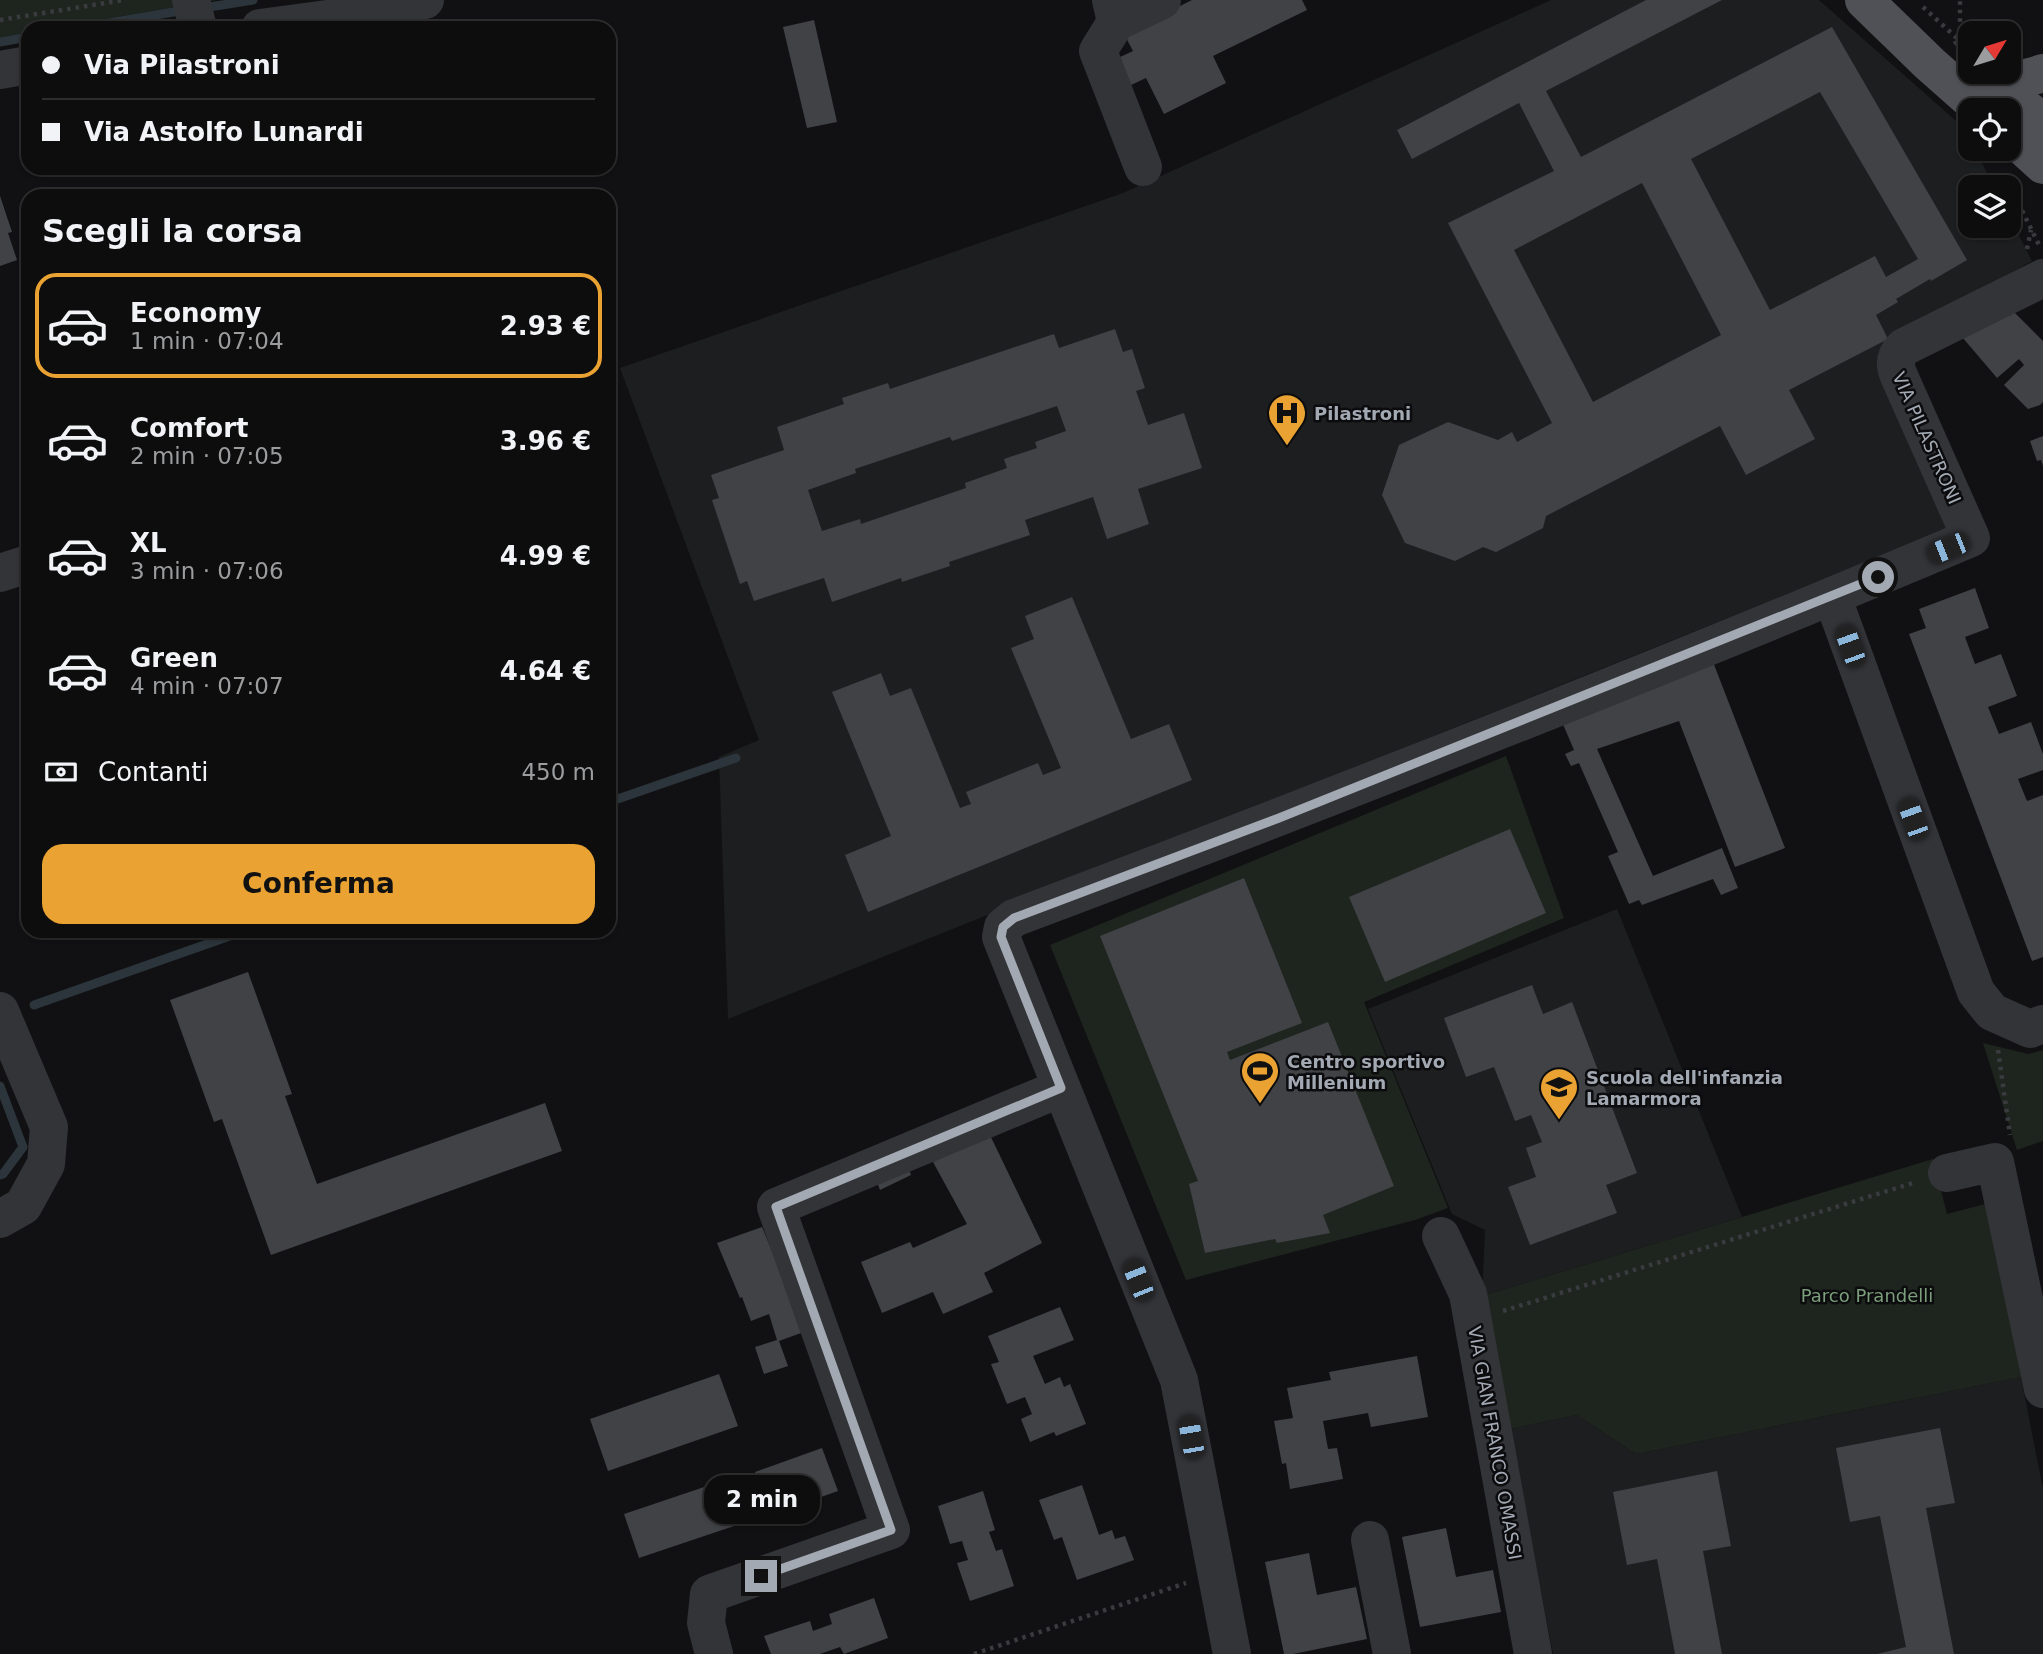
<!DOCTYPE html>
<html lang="it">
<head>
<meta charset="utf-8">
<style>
  :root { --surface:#0d0d0e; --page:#1b1b1c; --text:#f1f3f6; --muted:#9a9c9e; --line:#2d2d2e; --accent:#eaa332 }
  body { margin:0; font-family:"DejaVu Sans",sans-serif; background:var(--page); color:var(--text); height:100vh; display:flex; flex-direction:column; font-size:26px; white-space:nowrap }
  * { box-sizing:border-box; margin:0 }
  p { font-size:23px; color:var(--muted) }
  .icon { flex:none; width:38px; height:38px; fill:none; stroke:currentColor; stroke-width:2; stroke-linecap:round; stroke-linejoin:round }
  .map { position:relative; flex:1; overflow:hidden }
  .side { position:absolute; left:21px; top:189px; width:595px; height:749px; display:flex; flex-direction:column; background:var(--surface); border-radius:21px; box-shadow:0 2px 5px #0004,0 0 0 2px var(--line) }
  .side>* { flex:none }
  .guide { position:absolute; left:21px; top:21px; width:595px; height:154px; border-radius:21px; box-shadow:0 2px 5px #0004,0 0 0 2px var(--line); display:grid; align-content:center; height:154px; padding:0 21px; background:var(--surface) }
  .needle { width:46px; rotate:52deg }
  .buttons { position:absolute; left:1958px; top:21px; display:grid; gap:14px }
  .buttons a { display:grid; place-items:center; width:63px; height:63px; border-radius:14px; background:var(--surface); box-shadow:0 2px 5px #0004,0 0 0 2px var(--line); font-size:35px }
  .end { position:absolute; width:32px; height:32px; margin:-16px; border:9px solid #a3a9b3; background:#111; box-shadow:0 0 0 4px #111 }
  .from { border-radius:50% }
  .bubble { position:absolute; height:49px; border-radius:21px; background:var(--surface); box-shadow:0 2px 5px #0004,0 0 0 2px var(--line); font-size:23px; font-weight:700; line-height:49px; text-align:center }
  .car { position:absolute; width:21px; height:42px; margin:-21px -10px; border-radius:9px; box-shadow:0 0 5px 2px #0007; background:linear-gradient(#222 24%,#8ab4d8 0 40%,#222 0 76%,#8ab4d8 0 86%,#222 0) }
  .guide b { display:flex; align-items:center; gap:24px; height:66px; font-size:26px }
  .guide b+b { border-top:2px solid var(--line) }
  .guide i { width:18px; height:18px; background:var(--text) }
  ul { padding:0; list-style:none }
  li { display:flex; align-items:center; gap:21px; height:105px; margin:0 14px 10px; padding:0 7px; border:4px solid transparent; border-radius:21px }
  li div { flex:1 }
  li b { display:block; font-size:26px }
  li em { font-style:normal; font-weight:700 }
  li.on { border-color:var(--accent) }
  li>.icon { width:63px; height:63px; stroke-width:1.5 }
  h2 { padding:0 21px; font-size:32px; line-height:84px }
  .pay { display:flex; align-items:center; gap:18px; height:77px; padding:0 21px; font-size:26px }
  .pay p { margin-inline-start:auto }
  .action { display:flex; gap:14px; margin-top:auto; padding:14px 21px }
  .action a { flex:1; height:80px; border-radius:21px; background:var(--accent); color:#111; font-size:28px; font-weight:700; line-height:80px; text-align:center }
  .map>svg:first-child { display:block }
  .built { fill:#1d1e20 }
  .green { fill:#1e251e }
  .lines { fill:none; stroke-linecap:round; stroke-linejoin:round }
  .stream { stroke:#2b353b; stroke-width:9 }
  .building { fill:#404246; fill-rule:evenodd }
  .path { stroke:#393b3f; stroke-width:4.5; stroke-dasharray:3.5 5; stroke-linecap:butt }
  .minor { stroke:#333438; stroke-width:38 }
  .major { stroke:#4f5157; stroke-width:38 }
  .route { stroke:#a3a9b3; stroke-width:9 }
  .labels { text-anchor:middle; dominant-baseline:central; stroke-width:5; stroke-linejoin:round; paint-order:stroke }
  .poi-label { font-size:18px; font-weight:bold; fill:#a3a9b3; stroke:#0c0c0e; text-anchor:start }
  .street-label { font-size:18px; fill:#a3a9b3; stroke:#0c0c0e }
  .park-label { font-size:18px; fill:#7b9e7b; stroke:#0c0c0e }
</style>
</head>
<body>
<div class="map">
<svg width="2043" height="1654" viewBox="0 0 2043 1654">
  <rect width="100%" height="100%" fill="#111113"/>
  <!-- built -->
  <g class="built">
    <path d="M1551,0H1819L1964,128L1970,140V149H1975L1994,187H1970V226H2009V216L2032,261L1882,345L1957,526L728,1019L719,757L759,740L620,368L1123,193Z"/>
    <path d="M1617,909L1742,1217L1482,1296L1485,1230L1452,1214L1368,1009Z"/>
    <path d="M2021,1377L2043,1489V1654H1553L1510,1429L1577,1415L1636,1454Z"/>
  </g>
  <!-- green -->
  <g class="green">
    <path d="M0,0H217L53,28H28V32L0,38Z"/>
    <path d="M1506,756L1564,918L1364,1002L1448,1208L1415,1220L1186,1280L1050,945Z"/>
    <path d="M1983,1043L2028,1054L2043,1050V1141L2017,1150Z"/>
    <path d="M1933,1159L1947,1214L1989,1203L2021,1377L1636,1454L1577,1415L1510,1429L1482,1296Z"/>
  </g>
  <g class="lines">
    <!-- stream -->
    <g class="stream">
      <path d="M203,8L253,0"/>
      <path d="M80,28L185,10"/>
      <path d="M0,42L28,37"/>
      <path d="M609,802L736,758"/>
      <path d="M34,1005L244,931"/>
      <path d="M0,1086L23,1147L3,1174L0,1175"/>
    </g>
  </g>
  <!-- building -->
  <g class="building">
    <path d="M1192,0H1302L1307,10L1213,56L1226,83L1164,114L1146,78L1131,85L1118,58L1133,51L1124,34Z"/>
    <path d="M1646,0H1722L1546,91L1581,157L1832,27L1967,260L1931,281L1930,279L1896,299L1898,302L1876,315L1888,339L1789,390L1815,439L1746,475L1720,426L1546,516L1543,528L1496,552L1483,547L1455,561L1405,543L1382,495L1399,445L1448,422L1498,440L1512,432L1517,442L1552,423L1448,223L1554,171L1519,103L1412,159L1397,130ZM1820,92L1918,259L1886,277L1875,256L1770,310L1691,159ZM1642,183L1721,335L1593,402L1514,250Z"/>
    <path d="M814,20L837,122L807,128L783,27Z"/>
    <path d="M0,196L12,232L8,233L17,260L0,266Z"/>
    <path d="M2011,309L2043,341V402L2040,405L2028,409L2004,385L2024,365L2019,359L1997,378L1957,331Z"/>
    <path d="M1115,329L1123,352L1132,349L1145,388L1136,391L1148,425L1184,413L1202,468L1138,489L1149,524L1107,539L1093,497L1025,520L1030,535L949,562L950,566L902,582L901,578L832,602L824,578L754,601L747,581L740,584L712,500L719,498L711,475L784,450L777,427L844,404L842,398L888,383L890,389L1054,334L1059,348ZM1057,406L1066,431L1035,442L1037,448L1004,459L1007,468L965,483L966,488L861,524L860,519L822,531L808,490L856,473L855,469L950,437L952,441Z"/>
    <path d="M2043,436V466L2041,460L2037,461L2030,441Z"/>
    <path d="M1975,588L1989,628L1965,637L1975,664L2001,654L2017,696L1988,707L1999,734L2031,722L2043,754V770L2018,779L2027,801L2043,795V957L2032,961L1909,634L1926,628L1919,609Z"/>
    <path d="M1072,597L1131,739L1169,724L1192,780L868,912L845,855L891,836L832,692L881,673L890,696L911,688L960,808L971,804L966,792L1038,763L1043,775L1061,768L1011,648L1034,639L1025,616Z"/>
    <path d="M1713,662L1785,848L1735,867L1679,721L1597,749L1653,876L1722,848L1738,888L1721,895L1713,879L1642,905L1639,900L1629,904L1608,856L1618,852L1579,763L1571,766L1565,754L1574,750L1559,715Z"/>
    <path d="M1510,829L1546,913L1385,982L1349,897Z"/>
    <path d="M1244,878L1302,1023L1227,1052L1230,1060L1328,1022L1394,1186L1323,1215L1330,1233L1277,1243L1275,1239L1205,1253L1189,1184L1198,1181L1100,936Z"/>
    <path d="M248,972L292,1094L285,1096L317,1184L545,1103L562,1151L271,1255L222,1119L214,1122L170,1000Z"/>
    <path d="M1532,985L1543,1014L1572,1002L1637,1173L1606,1185L1617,1213L1530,1245L1508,1187L1536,1177L1526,1148L1542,1142L1531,1115L1515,1121L1494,1067L1466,1077L1444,1018Z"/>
    <path d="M989,1133L1042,1243L984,1273L993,1292L943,1314L933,1292L882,1313L861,1262L910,1242L913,1248L967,1224L933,1162Z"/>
    <path d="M906,1162L911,1175L880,1190L874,1174Z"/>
    <path d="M762,1227L777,1263L801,1333L779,1341L788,1366L764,1374L755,1347L777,1340L769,1314L751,1321L742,1297L740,1298L717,1243Z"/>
    <path d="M1060,1307L1074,1340L1033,1356L1045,1384L1060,1377L1064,1387L1070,1384L1086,1424L1056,1436L1054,1432L1030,1442L1021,1419L1032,1414L1025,1397L1007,1404L991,1364L999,1362L988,1336Z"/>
    <path d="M1417,1356L1428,1417L1371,1427L1368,1413L1323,1421L1328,1449L1337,1448L1343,1479L1290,1489L1286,1463L1282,1464L1274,1421L1293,1418L1287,1388L1331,1380L1329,1372Z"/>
    <path d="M719,1374L738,1426L608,1471L590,1419Z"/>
    <path d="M1940,1428L1955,1503L1926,1508L1954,1654H1877L1906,1647L1885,1542L1880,1516L1850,1522L1836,1448Z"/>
    <path d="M822,1448L838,1491L770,1515L755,1472Z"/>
    <path d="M1717,1471L1731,1546L1703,1551L1722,1654H1675L1657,1559L1627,1565L1613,1492Z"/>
    <path d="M728,1479L743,1523L639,1558L624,1514Z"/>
    <path d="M1082,1485L1099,1535L1112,1530L1115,1539L1125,1536L1134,1560L1077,1580L1062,1537L1054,1540L1039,1500Z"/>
    <path d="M983,1491L995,1530L989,1532L996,1551L1002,1549L1014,1586L970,1601L957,1563L968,1560L962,1541L950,1544L938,1506Z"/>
    <path d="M1446,1528L1456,1577L1493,1570L1501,1612L1420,1627L1402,1537Z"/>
    <path d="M1309,1553L1317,1595L1356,1587L1367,1639L1293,1654H1284L1265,1562Z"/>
    <path d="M874,1598L888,1638L844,1654L840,1647L820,1654H771L764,1636L810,1621L813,1631L832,1624L829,1614Z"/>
  </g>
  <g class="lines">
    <!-- path -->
    <g class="path">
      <path d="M1923,7L1960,41"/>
      <path d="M0,20L124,0"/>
      <path d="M1954,44L1960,40V0"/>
      <path d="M2007,180L2040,247"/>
      <path d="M2027,249L2031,230"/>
      <path d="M1998,1050L2010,1135"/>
      <path d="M1503,1311L1916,1182"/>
      <path d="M974,1654L1186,1583"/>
    </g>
    <!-- minor -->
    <g class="minor">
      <path d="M191,0L198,28"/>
      <path d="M1111,0L1116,22L1098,51L1143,167"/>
      <path d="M1116,22L1162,0"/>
      <path d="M260,28L350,16L425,0"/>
      <path d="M0,70L28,65"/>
      <path d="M0,573L28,564"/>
      <path d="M1832,596L1976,992L1992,1012L2030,1029L2043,1024"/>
      <path d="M0,1011L49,1127L46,1164L23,1206L0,1219"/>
      <path d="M1947,1173L1995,1162L2043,1389"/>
      <path d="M1441,1236L1468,1294L1533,1654"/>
      <path d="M1370,1540L1392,1654"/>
      <path d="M714,1654L706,1623L709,1594L891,1530L776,1207L1061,1088"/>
      <path d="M1232,1654L1179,1380L1001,937L1003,927L1014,918C1335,797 1655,671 1971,538L1899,376C1894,365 1895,356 1904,347L2043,278"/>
    </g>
    <!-- major -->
    <g class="major">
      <path d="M1864,0L1930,64L1982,110"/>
      <path d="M1978,72L2043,122"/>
      <path d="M1984,76C2008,80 2020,81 2043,73"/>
      <path d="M2009,134L2043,165"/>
    </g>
  </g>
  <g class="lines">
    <!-- route -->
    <path class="route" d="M761,1576L891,1530L776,1207L1061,1088L1001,937L1003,927L1014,918L1279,818L1878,577"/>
  </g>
  <!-- icons -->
  <defs>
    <symbol id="hospital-pin" viewBox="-11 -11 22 30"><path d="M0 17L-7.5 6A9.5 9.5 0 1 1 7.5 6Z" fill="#eaa332" stroke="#0c0c0e"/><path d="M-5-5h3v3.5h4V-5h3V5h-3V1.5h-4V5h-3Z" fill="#111"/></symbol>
    <symbol id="stadium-pin" viewBox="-11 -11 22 30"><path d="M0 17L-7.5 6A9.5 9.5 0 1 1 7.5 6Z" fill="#eaa332" stroke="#0c0c0e"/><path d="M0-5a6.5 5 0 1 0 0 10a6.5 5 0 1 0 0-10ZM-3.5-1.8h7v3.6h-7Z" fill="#111"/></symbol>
    <symbol id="school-pin" viewBox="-11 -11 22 30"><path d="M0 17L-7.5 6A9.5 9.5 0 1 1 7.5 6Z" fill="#eaa332" stroke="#0c0c0e"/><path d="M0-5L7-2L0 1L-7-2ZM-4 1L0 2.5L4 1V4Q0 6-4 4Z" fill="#111"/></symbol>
  </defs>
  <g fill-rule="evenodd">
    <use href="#hospital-pin" x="1265" y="391" width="44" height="60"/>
    <use href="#stadium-pin" x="1238" y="1049" width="44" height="60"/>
    <use href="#school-pin" x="1537" y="1065" width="44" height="60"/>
  </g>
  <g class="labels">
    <!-- poi labels -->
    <g class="poi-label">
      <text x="1314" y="413">Pilastroni</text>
      <text x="1287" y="1061">Centro sportivo<tspan x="1287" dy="21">Millenium</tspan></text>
      <text x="1586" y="1077">Scuola dell'infanzia<tspan x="1586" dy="21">Lamarmora</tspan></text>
    </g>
    <!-- street labels -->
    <g class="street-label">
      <text transform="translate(1927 438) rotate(66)">VIA PILASTRONI</text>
      <text transform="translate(1495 1443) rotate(80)">VIA GIAN FRANCO OMASSI</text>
    </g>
    <!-- park labels -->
    <g class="park-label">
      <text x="1867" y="1295">Parco Prandelli</text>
    </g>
  </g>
</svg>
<div class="buttons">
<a><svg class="needle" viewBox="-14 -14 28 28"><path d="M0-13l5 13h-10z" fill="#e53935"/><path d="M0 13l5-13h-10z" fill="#9a9c9e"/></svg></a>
<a><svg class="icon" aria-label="locate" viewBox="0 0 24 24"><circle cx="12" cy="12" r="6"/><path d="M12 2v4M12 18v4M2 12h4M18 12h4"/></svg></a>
<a><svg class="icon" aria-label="layers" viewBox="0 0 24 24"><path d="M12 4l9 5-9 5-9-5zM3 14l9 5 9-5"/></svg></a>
</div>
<i class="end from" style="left:1878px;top:577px"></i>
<i class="end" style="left:761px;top:1576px"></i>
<div class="bubble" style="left:704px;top:1475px;width:116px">2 min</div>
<i class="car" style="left:1948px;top:548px;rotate:248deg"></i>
<i class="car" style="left:1850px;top:646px;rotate:340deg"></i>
<i class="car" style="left:1913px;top:819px;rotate:340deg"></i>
<i class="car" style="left:1138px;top:1280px;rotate:338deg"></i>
<i class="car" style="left:1191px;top:1437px;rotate:350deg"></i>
<div class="guide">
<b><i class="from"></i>Via Pilastroni</b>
<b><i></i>Via Astolfo Lunardi</b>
</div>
<section class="side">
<h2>Scegli la corsa</h2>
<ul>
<li class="on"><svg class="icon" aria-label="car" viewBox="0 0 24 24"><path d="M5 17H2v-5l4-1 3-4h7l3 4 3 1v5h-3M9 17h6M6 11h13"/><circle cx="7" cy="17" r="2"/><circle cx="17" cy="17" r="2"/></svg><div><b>Economy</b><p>1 min · 07:04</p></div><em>2.93 €</em></li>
<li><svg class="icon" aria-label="car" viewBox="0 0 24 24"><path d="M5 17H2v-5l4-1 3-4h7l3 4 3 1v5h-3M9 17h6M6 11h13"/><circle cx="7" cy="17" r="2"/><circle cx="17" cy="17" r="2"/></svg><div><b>Comfort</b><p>2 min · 07:05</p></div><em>3.96 €</em></li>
<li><svg class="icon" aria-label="car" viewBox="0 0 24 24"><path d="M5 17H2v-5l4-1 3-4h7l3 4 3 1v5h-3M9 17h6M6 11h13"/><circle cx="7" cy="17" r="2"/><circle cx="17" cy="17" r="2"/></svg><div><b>XL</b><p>3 min · 07:06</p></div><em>4.99 €</em></li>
<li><svg class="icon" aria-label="car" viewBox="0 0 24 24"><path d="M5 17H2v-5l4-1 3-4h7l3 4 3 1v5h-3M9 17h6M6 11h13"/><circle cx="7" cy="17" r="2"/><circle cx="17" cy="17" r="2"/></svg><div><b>Green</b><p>4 min · 07:07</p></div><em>4.64 €</em></li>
</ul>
<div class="pay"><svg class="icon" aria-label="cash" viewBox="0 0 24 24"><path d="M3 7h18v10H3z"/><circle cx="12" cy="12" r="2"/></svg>Contanti<p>450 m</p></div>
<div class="action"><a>Conferma</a></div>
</section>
</div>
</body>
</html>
